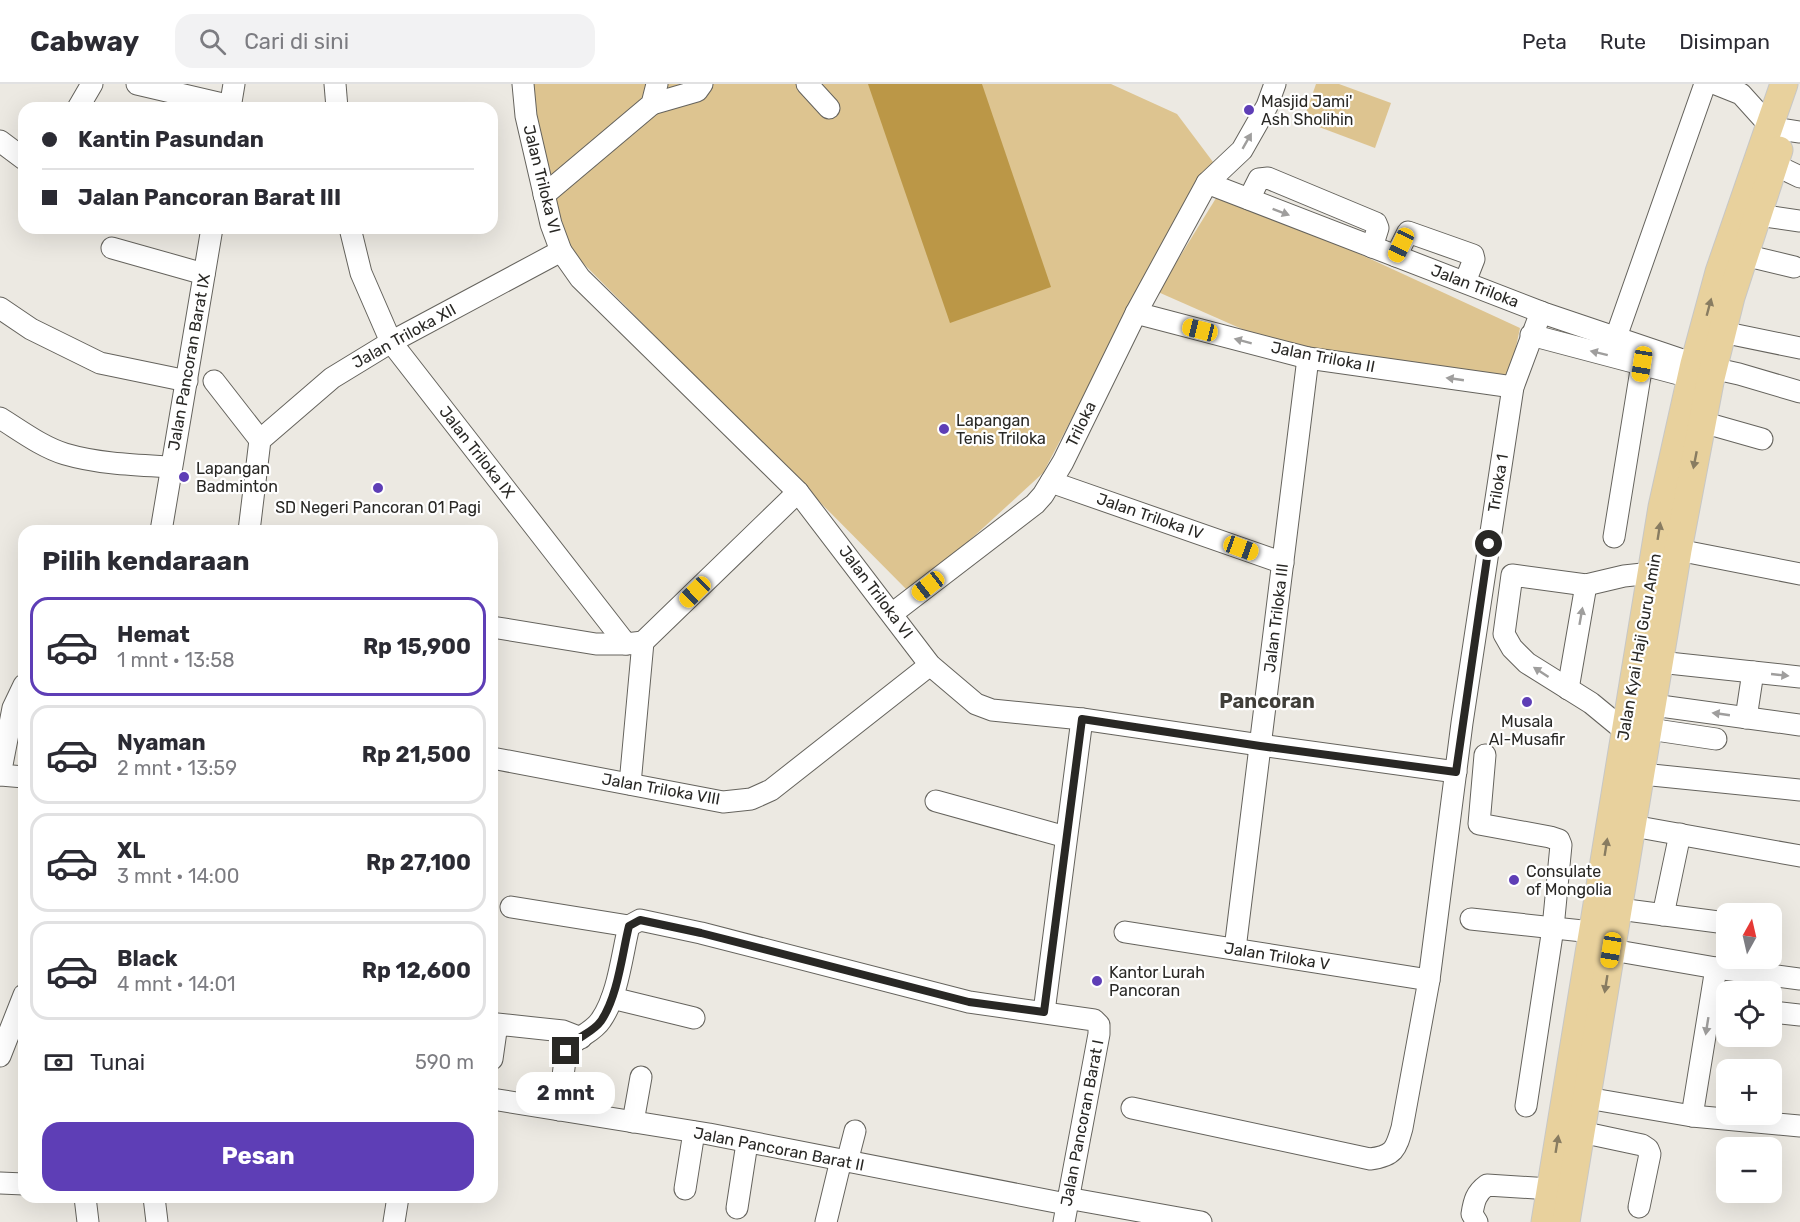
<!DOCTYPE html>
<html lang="id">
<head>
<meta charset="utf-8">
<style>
  :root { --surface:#fff; --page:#f2f2f3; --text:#2b2b33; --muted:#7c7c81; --line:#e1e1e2; --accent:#5e3eb6 }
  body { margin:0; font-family:Rubik,sans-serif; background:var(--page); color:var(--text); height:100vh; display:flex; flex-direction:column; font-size:22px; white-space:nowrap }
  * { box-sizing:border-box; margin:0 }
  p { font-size:20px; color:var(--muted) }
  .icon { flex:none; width:33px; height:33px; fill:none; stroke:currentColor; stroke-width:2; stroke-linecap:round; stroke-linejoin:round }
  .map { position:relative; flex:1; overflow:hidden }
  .panel { position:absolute; left:18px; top:441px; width:480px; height:678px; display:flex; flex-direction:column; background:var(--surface); border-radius:18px; box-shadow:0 6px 24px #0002 }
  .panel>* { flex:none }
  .guide { position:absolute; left:18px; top:18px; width:480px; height:132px; border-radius:18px; box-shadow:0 6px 24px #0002; display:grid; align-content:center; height:132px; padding:0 24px; background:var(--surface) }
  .needle { width:39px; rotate:8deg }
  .fabs { position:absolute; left:1716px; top:819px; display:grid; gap:12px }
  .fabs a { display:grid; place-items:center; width:66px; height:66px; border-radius:12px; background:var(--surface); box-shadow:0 6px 24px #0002; font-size:30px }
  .end { position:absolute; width:27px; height:27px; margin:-14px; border:8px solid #292825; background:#fff; box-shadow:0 0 0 3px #fff }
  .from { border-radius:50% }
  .bubble { position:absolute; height:42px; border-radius:18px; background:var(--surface); box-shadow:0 6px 24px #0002; font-size:20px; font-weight:700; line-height:42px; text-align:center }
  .car { position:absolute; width:18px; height:36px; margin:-18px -9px; border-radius:8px; box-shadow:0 0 4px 2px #0007; background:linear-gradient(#f5c518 24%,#345 0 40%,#f5c518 0 76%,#345 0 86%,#f5c518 0) }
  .guide b { display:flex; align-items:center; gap:21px; height:57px; font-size:22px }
  .guide b+b { border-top:2px solid var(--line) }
  .guide i { width:15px; height:15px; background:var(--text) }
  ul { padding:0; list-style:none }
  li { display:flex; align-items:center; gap:18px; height:99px; margin:0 12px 9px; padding:0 12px; border:3px solid var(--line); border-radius:18px }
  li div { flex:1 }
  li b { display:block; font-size:22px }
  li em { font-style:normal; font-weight:700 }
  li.current { border-color:var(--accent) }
  li>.icon { width:54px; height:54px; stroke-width:1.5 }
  h2 { padding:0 24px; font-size:27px; line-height:72px }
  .pay { display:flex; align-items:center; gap:15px; height:66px; padding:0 24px; font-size:22px }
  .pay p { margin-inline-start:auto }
  .action { display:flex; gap:12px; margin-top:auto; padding:12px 24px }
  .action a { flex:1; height:69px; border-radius:18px; background:var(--accent); color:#fff; font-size:24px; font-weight:700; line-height:69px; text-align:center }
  header { display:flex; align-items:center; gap:36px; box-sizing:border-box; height:84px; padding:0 30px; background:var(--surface); border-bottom:2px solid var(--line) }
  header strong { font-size:28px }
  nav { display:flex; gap:33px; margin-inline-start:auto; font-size:21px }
  .search { width:420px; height:54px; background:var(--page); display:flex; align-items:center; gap:15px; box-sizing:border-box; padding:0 21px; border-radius:18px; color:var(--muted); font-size:22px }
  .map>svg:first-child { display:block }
  .green { fill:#ddc490 }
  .water { fill:#bb9747 }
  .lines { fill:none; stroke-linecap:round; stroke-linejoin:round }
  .minor-casing { stroke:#65635d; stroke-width:23 }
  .major-casing { stroke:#c7c7c6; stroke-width:29 }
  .minor { stroke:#fff; stroke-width:21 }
  .major { stroke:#e8d19d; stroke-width:27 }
  .oneway { fill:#9f9e9d }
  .oneway2 { fill:#887c61 }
  .route { stroke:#292825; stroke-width:8 }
  .poi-dot { fill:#5e3eb6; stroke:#fff; stroke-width:2 }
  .labels { text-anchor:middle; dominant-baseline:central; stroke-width:4.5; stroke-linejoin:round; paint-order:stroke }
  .poi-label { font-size:16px; fill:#292825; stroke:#fff; text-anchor:start }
  .street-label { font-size:16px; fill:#292825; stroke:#fff }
  .quarter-label { font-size:20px; font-weight:bold; fill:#403e39; stroke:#fff }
</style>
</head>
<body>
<header>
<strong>Cabway</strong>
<div class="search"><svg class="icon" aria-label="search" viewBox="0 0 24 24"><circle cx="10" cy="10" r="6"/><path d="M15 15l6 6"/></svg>Cari di sini</div>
<nav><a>Peta</a><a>Rute</a><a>Disimpan</a></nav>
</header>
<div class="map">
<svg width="1800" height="1138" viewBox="0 0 1800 1138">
  <rect width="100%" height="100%" fill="#ece9e2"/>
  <!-- green -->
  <g class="green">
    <path d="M531,0H1111L1177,30L1213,78L1138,209L1043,389L911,510L572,168L533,50Z"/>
    <path d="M1316,0H1339L1391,19L1375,64L1303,37Z"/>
    <path d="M1221,106L1520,244L1509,296L1337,287L1158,208Z"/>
  </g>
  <!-- water -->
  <path class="water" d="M868,0H982L1051,203L950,239Z"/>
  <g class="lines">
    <defs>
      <g id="minor">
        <path d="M137,0L231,22"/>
        <path d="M335,0L337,24"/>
        <path d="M523,0L526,32L551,140L561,167L580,194L798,408L930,581L976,620L992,626L1082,635L1260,661L1456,688"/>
        <path d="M807,0L829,24"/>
        <path d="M1716,0L1741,10L1769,41"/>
        <path d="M652,20L697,7L702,0"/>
        <path d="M78,24L92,0"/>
        <path d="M230,24L234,0"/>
        <path d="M1786,46L1800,48"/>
        <path d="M0,57L24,75"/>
        <path d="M1775,81L1800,93"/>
        <path d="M1207,99L1546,230L1694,280L1739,290L1800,308"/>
        <path d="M544,111L652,20L657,0"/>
        <path d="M1249,115L1259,95L1268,94L1376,139L1378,144L1372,163"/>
        <path d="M1758,131L1800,137"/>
        <path d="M350,144L361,189L391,258L626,560L643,558L630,700"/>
        <path d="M112,164L204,190"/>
        <path d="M1744,171L1794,183"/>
        <path d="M1396,172L1408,148L1473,171L1474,175L1465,198"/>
        <path d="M0,224L31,245L100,279L187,297"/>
        <path d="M1136,229L1308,274L1513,303"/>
        <path d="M1722,248L1800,264"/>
        <path d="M1531,251L1705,297"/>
        <path d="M1616,253L1705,0"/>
        <path d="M214,297L260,356"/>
        <path d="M0,334C21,347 42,363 65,370C99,380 136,381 171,383"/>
        <path d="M1702,338L1762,355"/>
        <path d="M1051,398L1283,479"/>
        <path d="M161,447L212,144"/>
        <path d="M249,447L260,356L332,294L391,258L561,167"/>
        <path d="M1614,453L1642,280"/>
        <path d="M1678,466L1800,490"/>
        <path d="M893,529L1035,420L1043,411L1063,378L1136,229L1207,99L1242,66L1267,22L1275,0"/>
        <path d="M492,543L596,560H626"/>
        <path d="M643,558L798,408"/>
        <path d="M1659,578L1800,593"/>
        <path d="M1568,605L1586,501"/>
        <path d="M1653,621L1800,641"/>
        <path d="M1746,634L1753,588"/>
        <path d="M1649,645L1716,655"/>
        <path d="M1625,647L1591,619L1527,579L1512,564L1504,550L1512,491L1586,501L1624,492L1652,489"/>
        <path d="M1485,671L1479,740L1550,753L1559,756L1561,761L1553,844L1526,1022"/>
        <path d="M492,674L723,718L751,715L771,706L930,581"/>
        <path d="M1642,690L1800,706"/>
        <path d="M0,691L13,624L24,601"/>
        <path d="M0,691L24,693"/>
        <path d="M936,717L1066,753"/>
        <path d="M1633,742L1800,772"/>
        <path d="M511,823L629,842"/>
        <path d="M1619,825L1726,839"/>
        <path d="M1663,831L1680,750"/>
        <path d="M1471,835L1592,848"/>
        <path d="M1125,848L1429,896"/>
        <path d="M1235,865L1308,274"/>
        <path d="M1612,866L1716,884L1800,895"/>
        <path d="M612,914L694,934"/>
        <path d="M1044,928L1082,635"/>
        <path d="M1772,928L1800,931"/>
        <path d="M0,972L24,911"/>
        <path d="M492,975L497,940L563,947L581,954"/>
        <path d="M1587,1014L1692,1032L1716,884"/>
        <path d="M492,1015L709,1050L1066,1120"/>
        <path d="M1132,1024L1370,1075C1394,1072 1396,1065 1402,1044L1429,896L1462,639L1513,303L1541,228"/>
        <path d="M559,1026L566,967C574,953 592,950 601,936C618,912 622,870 629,842L640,836L701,849L969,918L1094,936L1099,941V950L1064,1138"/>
        <path d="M1692,1032L1800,1042"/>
        <path d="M633,1038L641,993"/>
        <path d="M1581,1048L1642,1061L1648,1065L1650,1070L1639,1123"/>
        <path d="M847,1078L855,1047"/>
        <path d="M0,1099L24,1100"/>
        <path d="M685,1105L694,1048"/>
        <path d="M85,1113L88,1138"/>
        <path d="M154,1113L157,1138"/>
        <path d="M1067,1114L1201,1138"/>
        <path d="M737,1124L747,1059"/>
        <path d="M394,1138L398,1113"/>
        <path d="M826,1138L841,1076"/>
        <path d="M1477,1138L1472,1130C1474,1117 1476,1109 1487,1101L1550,1105"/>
      </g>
      <g id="major">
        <path d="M1545,1138L1662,423L1694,280L1719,188L1784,0"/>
        <path d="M1566,1138L1678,466L1710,298L1731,213L1779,66"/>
      </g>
    </defs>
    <!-- minor casing -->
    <use href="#minor" class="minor-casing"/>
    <!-- major casing -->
    <use href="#major" class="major-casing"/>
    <!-- minor -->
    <use href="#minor" class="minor"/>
    <!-- major -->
    <use href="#major" class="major"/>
  </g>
  <!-- one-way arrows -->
  <defs><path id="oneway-solid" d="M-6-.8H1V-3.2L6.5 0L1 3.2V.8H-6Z" transform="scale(1.5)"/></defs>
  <g class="oneway">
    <use href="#oneway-solid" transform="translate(1247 57) rotate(-60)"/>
    <use href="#oneway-solid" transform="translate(1281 128) rotate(21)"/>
    <use href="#oneway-solid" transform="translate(1243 257) rotate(-165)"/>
    <use href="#oneway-solid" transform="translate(1599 269) rotate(-166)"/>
    <use href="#oneway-solid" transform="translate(1455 295) rotate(-172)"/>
    <use href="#oneway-solid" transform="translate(1581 532) rotate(-80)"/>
    <use href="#oneway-solid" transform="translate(1541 588) rotate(-147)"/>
    <use href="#oneway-solid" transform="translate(1780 591) rotate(6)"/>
    <use href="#oneway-solid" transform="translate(1721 630) rotate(-172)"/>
    <use href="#oneway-solid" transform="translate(1707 942) rotate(99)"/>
  </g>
  <g class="oneway2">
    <use href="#oneway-solid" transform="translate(1709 223) rotate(-75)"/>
    <use href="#oneway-solid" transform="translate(1695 376) rotate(101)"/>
    <use href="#oneway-solid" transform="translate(1659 447) rotate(-81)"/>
    <use href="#oneway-solid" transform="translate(1606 763) rotate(-81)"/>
    <use href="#oneway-solid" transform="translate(1606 900) rotate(99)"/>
    <use href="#oneway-solid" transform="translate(1557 1060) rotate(-81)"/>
  </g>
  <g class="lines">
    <!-- route -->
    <path class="route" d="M566,967C574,953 592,950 601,937C618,912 622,870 629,842L640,836L701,849L969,918L1044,928L1082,635L1260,662L1456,688L1489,460"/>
  </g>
  <!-- markers -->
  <g class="poi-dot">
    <circle cx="1249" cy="26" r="6"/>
    <circle cx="944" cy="345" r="6"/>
    <circle cx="184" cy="393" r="6"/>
    <circle cx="378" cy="404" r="6"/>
    <circle cx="1527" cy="618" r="6"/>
    <circle cx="1514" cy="796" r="6"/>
    <circle cx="1097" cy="897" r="6"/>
  </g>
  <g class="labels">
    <!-- poi labels -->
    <g class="poi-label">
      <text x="1261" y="17">Masjid Jami'<tspan x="1261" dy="18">Ash Sholihin</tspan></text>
      <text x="956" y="336">Lapangan<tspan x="956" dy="18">Tenis Triloka</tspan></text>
      <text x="196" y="384">Lapangan<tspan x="196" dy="18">Badminton</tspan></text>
      <text x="378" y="423" text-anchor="middle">SD Negeri Pancoran 01 Pagi</text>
      <text x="1527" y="637" text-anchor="middle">Musala<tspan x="1527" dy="18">Al-Musafir</tspan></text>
      <text x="1526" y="787">Consulate<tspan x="1526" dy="18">of Mongolia</tspan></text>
      <text x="1109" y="888">Kantor Lurah<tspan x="1109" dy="18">Pancoran</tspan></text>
    </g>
    <!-- street labels -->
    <g class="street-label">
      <text transform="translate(542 95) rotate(76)">Jalan Triloka VI</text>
      <text transform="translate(1475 202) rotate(21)">Jalan Triloka</text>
      <text transform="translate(404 252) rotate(-29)">Jalan Triloka XII</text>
      <text transform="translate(1323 273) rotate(11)">Jalan Triloka II</text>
      <text transform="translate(189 278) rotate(-80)">Jalan Pancoran Barat IX</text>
      <text transform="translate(1081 340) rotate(-64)">Triloka</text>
      <text transform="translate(477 368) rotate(52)">Jalan Triloka IX</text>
      <text transform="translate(1498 399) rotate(-81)">Triloka 1</text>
      <text transform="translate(1150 432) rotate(19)">Jalan Triloka IV</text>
      <text transform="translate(876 508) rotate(53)">Jalan Triloka VI</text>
      <text transform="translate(1276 534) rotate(-83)">Jalan Triloka III</text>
      <text transform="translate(1639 563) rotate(-80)">Jalan Kyai Haji Guru Amin</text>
      <text transform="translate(661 705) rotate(10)">Jalan Triloka VIII</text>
      <text transform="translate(1277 872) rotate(9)">Jalan Triloka V</text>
      <text transform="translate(1082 1039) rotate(-79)">Jalan Pancoran Barat I</text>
      <text transform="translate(779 1065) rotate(11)">Jalan Pancoran Barat II</text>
    </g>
    <!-- quarter labels -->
    <g class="quarter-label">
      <text x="1267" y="617">Pancoran</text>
    </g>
  </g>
</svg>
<div class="fabs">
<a><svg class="needle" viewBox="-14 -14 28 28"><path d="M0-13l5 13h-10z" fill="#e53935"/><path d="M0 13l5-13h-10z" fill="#7c7c81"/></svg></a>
<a><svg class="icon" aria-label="locate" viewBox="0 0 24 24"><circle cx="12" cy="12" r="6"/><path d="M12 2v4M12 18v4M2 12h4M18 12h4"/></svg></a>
<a>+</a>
<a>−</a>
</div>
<i class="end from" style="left:1489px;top:460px"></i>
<i class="end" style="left:566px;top:967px"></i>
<div class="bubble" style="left:516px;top:988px;width:99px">2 mnt</div>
<i class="car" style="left:1401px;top:161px;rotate:205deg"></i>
<i class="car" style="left:1200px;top:246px;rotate:284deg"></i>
<i class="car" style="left:1642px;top:280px;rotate:189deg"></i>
<i class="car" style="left:1241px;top:464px;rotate:110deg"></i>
<i class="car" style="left:928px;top:502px;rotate:232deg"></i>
<i class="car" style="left:695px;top:508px;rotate:226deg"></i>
<i class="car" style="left:1611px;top:866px;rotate:189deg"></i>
<div class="guide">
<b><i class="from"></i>Kantin Pasundan</b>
<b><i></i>Jalan Pancoran Barat III</b>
</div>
<section class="panel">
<h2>Pilih kendaraan</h2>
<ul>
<li class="current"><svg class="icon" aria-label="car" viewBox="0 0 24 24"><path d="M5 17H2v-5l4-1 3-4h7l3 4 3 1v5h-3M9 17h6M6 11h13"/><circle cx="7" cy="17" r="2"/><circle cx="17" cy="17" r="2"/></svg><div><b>Hemat</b><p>1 mnt · 13:58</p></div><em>Rp 15,900</em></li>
<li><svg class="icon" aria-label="car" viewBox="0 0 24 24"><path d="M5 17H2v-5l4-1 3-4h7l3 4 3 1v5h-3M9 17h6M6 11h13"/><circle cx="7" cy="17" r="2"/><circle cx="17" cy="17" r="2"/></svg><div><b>Nyaman</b><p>2 mnt · 13:59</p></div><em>Rp 21,500</em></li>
<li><svg class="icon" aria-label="car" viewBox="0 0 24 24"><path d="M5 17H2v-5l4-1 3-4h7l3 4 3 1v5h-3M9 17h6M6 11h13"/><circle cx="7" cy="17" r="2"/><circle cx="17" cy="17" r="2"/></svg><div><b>XL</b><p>3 mnt · 14:00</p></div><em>Rp 27,100</em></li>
<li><svg class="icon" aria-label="car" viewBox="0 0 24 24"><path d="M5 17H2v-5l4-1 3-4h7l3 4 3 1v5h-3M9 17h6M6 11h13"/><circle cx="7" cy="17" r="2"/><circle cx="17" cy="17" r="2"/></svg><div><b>Black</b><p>4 mnt · 14:01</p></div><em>Rp 12,600</em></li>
</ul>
<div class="pay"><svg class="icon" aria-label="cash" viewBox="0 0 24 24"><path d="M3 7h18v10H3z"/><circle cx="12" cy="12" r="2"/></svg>Tunai<p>590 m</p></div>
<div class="action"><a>Pesan</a></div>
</section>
</div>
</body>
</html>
